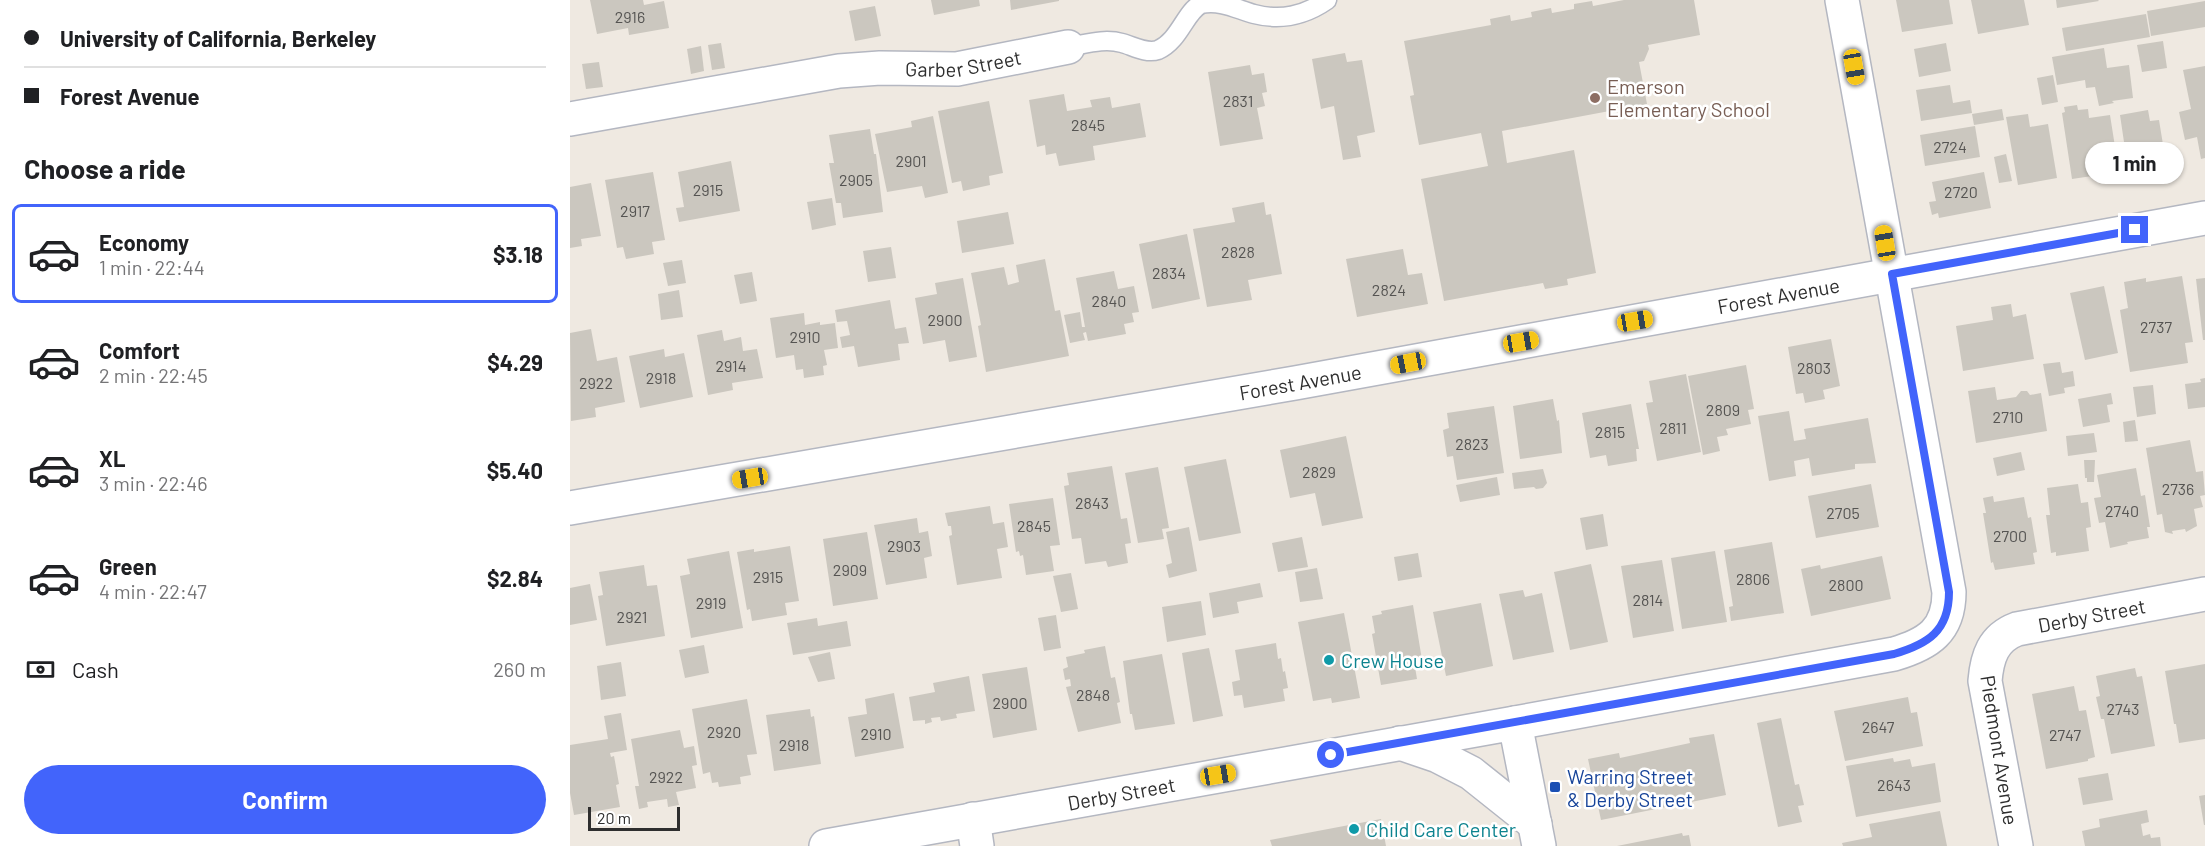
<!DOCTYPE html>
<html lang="en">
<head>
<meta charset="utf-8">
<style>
  :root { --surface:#fff; --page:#f2f2f2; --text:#202124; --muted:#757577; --line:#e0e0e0; --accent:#4264fb }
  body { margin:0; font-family:Barlow,sans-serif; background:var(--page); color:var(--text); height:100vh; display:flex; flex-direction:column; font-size:22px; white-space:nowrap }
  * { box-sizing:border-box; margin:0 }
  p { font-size:20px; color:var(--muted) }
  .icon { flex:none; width:33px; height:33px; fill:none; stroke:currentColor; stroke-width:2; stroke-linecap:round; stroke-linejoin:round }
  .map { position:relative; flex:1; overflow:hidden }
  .details { display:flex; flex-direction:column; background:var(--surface); width:570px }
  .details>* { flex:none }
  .banner { display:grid; align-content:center; height:132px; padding:0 24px; background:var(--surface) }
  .scale { position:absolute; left:18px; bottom:15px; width:92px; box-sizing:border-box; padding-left:6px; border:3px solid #2e2e2e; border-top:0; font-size:16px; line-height:21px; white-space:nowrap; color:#2e2e2e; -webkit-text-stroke:4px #fff; paint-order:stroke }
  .end { position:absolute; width:27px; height:27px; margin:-14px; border:8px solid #4264fb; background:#fff; box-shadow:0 0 0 3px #fff }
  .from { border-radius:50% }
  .bubble { position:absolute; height:42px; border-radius:21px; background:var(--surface); box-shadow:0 2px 4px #0004; font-size:20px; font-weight:700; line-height:42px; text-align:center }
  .car { position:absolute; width:18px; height:36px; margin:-18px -9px; border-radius:8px; box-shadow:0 0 4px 2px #0007; background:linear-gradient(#f5c518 24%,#345 0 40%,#f5c518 0 76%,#345 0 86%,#f5c518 0) }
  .banner b { display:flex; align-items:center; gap:21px; height:57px; font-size:22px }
  .banner b+b { border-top:2px solid var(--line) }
  .banner i { width:15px; height:15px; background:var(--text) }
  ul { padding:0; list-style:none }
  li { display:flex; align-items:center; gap:18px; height:99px; margin:0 12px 9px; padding:0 12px; border:3px solid transparent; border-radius:9px }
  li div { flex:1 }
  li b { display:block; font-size:22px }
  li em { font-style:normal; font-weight:700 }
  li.on { border-color:var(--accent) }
  li>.icon { width:54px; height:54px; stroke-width:1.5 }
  h2 { padding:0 24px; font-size:27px; line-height:72px }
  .pay { display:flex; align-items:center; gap:15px; height:66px; padding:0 24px; font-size:22px }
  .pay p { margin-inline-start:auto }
  .primary-button { display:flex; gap:12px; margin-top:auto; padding:12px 24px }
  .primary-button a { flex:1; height:69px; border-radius:36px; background:var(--accent); color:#fff; font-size:24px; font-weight:700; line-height:69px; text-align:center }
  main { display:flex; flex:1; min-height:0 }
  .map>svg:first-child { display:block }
  .building { fill:#cbc7bf }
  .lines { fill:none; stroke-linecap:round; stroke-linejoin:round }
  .service-casing { stroke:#b4b7c1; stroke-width:21 }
  .minor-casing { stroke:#b4b7c1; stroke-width:36 }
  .tertiary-casing { stroke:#b4b7c1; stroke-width:36 }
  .service { stroke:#fff; stroke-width:18 }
  .minor { stroke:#fff; stroke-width:33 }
  .tertiary { stroke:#fff; stroke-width:33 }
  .route { stroke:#4264fb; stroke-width:8 }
  .education-dot { fill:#8d6e63; stroke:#fff; stroke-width:2 }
  .culture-dot { fill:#0f9aa8; stroke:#fff; stroke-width:2 }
  .transit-dot { fill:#1a4fb4; stroke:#fff; stroke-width:2 }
  .labels { text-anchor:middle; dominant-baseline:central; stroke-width:5; stroke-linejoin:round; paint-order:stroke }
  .number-label { font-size:16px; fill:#555452 }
  .street-label { font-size:20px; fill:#2e2e2e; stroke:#fff }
  .education-label { font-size:20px; fill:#785e54; stroke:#fff; text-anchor:start }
  .culture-label { font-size:20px; fill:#0d838f; stroke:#fff; text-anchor:start }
  .transit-label { font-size:20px; fill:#164399; stroke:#fff; text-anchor:start }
</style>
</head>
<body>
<main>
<section class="details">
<div class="banner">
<b><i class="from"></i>University of California, Berkeley</b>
<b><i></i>Forest Avenue</b>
</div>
<h2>Choose a ride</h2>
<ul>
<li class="on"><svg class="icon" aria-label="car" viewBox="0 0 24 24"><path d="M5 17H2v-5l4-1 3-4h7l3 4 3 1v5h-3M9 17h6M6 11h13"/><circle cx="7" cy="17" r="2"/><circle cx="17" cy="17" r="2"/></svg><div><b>Economy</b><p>1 min · 22:44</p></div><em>$3.18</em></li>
<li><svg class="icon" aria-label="car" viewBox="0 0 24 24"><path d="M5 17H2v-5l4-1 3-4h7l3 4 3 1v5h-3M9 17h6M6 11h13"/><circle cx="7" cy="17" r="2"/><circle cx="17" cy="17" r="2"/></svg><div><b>Comfort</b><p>2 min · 22:45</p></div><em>$4.29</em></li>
<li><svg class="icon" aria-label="car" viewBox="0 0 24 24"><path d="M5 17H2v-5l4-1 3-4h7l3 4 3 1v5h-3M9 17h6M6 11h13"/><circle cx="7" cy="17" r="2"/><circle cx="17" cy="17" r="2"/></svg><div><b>XL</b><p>3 min · 22:46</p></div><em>$5.40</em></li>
<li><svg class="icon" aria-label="car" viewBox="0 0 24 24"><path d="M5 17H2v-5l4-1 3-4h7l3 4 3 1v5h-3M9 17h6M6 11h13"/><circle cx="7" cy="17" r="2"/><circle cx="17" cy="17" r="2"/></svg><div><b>Green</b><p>4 min · 22:47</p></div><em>$2.84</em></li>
</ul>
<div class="pay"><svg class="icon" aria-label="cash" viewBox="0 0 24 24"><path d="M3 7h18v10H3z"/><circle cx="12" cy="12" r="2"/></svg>Cash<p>260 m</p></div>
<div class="primary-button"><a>Confirm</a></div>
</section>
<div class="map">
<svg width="1635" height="846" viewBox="0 0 1635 846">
  <rect width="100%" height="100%" fill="#efe9e1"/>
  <!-- building -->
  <g class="building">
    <path d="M20,0H73L74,5L94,1L99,28L59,35L58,28L27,34Z"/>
    <path d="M361,0H409L410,6L364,15Z"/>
    <path d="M440,0H489V1L441,10Z"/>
    <path d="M1054,0H1124L1130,35L1078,45L1079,49L1074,61L1069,62L1077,104L932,131L937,163L1004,150L1026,273L997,279L998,285L975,289L973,283L874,301L851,179L918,166L911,133L849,145L840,96L844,95L834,41L921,25L920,19L940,15L941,21L962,17L961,12L981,8L982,13L1004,9V4L1022,1L1023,6Z"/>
    <path d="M1326,0H1379L1383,24L1332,32Z"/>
    <path d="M1401,0H1454L1459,25L1408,34Z"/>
    <path d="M1486,0H1528L1529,1L1487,8Z"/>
    <path d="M1635,1V27L1581,36L1577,11Z"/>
    <path d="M305,6L311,36L285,41L279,11Z"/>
    <path d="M1576,14L1580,37L1496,51L1492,28Z"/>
    <path d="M1593,41L1597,68L1572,72L1567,45Z"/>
    <path d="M151,43L155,68L142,70L138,45Z"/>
    <path d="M1376,43L1381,71L1349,77L1344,49Z"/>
    <path d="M131,46L134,71L121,74L117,49Z"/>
    <path d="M1534,48L1537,68L1559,65L1563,98L1542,101L1544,103L1529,106L1525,87L1516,88L1515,80L1487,85L1482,57Z"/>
    <path d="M775,53L777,62L792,60L805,132L787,136L791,157L773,160L764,106L751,109L742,59Z"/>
    <path d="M29,62L33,87L16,89L12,64Z"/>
    <path d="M680,65L682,75L694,73L697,92L692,93L695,106L687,108L693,139L650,146L638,72Z"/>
    <path d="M1635,66V158L1631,159L1627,137L1615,140L1609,112L1621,109L1613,70Z"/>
    <path d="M1483,75L1488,102L1472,105L1467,78Z"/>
    <path d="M1380,85L1383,103L1400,100L1402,113L1351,121L1346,90Z"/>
    <path d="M494,94L497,111L522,107L520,100L540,97L542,108L570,103L576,137L523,146L525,160L489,166L486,153L476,155L475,145L467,147L459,100Z"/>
    <path d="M419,101L433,173L419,176L420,185L393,191L391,181L382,183L368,111Z"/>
    <path d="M1507,105L1508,110L1518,109L1519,118L1540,115L1549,172L1502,179L1492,113L1495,112L1494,107Z"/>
    <path d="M1432,109L1434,120L1404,125L1402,114Z"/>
    <path d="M1578,110L1580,121L1589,120L1596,163L1558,169L1550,115Z"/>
    <path d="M1458,114L1460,127L1478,124L1487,178L1448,185L1436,117Z"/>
    <path d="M363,116L378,193L355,198L352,186L317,192L305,134L342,127L341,121Z"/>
    <path d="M1405,126L1410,157L1355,166L1350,135Z"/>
    <path d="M300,129L304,154H306L313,212L273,218L271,203H266L259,163H264L259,135Z"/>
    <path d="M1436,154L1442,181L1429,183L1424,157Z"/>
    <path d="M161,161L170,211L109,222L106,208L114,207L108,172Z"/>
    <path d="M83,172L95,240L82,242L84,254L56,259L53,247L47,248L35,180Z"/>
    <path d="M1414,172L1421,208L1369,218L1368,213L1362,215L1359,202L1366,201L1362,182Z"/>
    <path d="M21,183L31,236L11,239L12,246L0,248V187Z"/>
    <path d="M262,198L266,225L242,230L237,202Z"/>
    <path d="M694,202L696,215L701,214L712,274L678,280L682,300L637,307L623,229L665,222L662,208Z"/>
    <path d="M438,212L444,244L392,253L387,221Z"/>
    <path d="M617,234L630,299L582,309L569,244Z"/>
    <path d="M321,247L326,278L298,282L293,251Z"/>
    <path d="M833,249L838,275L852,273L858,304L787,317L776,259Z"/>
    <path d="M475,259L485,311L490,310L499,356L416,372L408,326L411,325L401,273L434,267L438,285L449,282L446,265Z"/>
    <path d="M112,260L116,283L98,286L93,263Z"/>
    <path d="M544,271L548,289L564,286L569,312L562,313L564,322L554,324L556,334L518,341L516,332L513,333L515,340L500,343L494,315L510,312L512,327H515L506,278Z"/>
    <path d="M182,272L187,301L170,304L164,275Z"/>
    <path d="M1612,276L1623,342L1615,343L1618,363L1560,372L1550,310L1558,308L1554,282L1576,278V282Z"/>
    <path d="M393,278L407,357L379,362L375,340L353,344L345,298L367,294L365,283Z"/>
    <path d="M1635,278V340H1633L1626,279Z"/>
    <path d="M1534,286L1548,353L1515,360L1500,293Z"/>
    <path d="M109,290L113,317L91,320L88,294Z"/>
    <path d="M320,300L325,329L336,327L339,343L328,344L330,360L288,367L284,346L272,348L270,337L280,335L277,321L267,322L265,310Z"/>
    <path d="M1441,304L1443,317L1456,314L1464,359L1393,371L1386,326L1423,320L1421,307Z"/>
    <path d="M234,313L235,325L250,322V325L265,323L268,348L254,350L257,365L253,366L254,375L234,378L233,369L226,370L224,355L206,358L200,318Z"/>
    <path d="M21,329L27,361L47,357L55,402L25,408L26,417L1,421L0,333Z"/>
    <path d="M152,330L154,341L171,337L173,351L187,349L193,378L162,383L163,390L138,395L127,335Z"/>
    <path d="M1261,339L1270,386L1253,390L1255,399L1235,403L1233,393L1226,394L1218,347Z"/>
    <path d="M94,349L95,357L114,353L123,397L70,408L59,356Z"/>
    <path d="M1490,362L1492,373L1503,371L1505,386L1494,388L1495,393L1479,396L1473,364Z"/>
    <path d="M1176,365L1184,409L1178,410L1181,424L1156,429L1158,435L1147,437L1150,451L1133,455L1118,376Z"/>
    <path d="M1116,374L1131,452L1087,461L1076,403L1083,402L1079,381Z"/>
    <path d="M1635,378V407L1618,409L1615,384L1631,382L1630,379Z"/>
    <path d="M1583,385L1586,414L1567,417L1563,387Z"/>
    <path d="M1425,387L1427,400L1446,397L1451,391H1457L1460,395L1471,393L1477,431L1406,443L1398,391Z"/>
    <path d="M1541,393L1543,404L1537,405L1540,422L1513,427L1508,399Z"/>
    <path d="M983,399L987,421L989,420L992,453L950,459L943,406Z"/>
    <path d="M1061,404L1069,449H1066L1067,461L1038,466L1036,455L1020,458L1012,413Z"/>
    <path d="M924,406L934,473L887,480L883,456L877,457L873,430L879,428L877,413Z"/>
    <path d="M1219,411L1224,441L1236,439L1234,429L1298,418L1306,463L1285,464V469L1242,476L1239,458L1224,461L1226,476L1199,481L1188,416Z"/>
    <path d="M1565,420L1568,441L1555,442L1553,422Z"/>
    <path d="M1524,433L1527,452L1498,456L1496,436Z"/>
    <path d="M776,436L793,518L752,526L745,493L720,498L710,450Z"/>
    <path d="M1620,440L1626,472L1633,471L1635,495L1630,496L1633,507L1624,509L1627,526L1616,532L1615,529L1602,531L1603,534L1595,532L1592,514L1587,515L1576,448Z"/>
    <path d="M1451,452L1455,470L1427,476L1423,458Z"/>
    <path d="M656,459L671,533L629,541L614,467Z"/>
    <path d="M1514,460H1525L1524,482H1517V478H1515Z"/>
    <path d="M542,466L551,519L557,518L561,543L555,544L558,563L538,567L536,561L515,564L511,538L502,539L494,486L499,485L497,473Z"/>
    <path d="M588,467L599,528L592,529L594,539L568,543L555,473Z"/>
    <path d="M1566,468L1571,496L1575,495L1580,527H1577L1579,538L1557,542L1558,544L1540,548L1535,522L1529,523L1524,498L1531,497L1527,475Z"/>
    <path d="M973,469L977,483L973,488L966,489L964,487L944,489L942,473Z"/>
    <path d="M927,477L930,495L890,502L886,485Z"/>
    <path d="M1301,484L1309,527L1246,538L1238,496Z"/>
    <path d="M1508,484L1511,503L1518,502L1521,527L1516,528L1519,551L1486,556V552L1481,553L1476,515H1480L1477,488Z"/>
    <path d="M1423,496L1424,502L1454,497L1458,518L1461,517L1467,552L1463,553L1465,564L1425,570L1423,562L1421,563L1413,513H1416L1413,498Z"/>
    <path d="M483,498L490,545L480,546L484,571L456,575L453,555L450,556L449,551L446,552L439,504Z"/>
    <path d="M420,506L423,524L434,522L438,547L427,549L432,578L387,585L379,536L382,535L381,526H378L375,513Z"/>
    <path d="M1033,514L1038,546L1016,550L1010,518Z"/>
    <path d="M347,518L349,533L358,531L362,556L354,558L357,578L316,585L304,525Z"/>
    <path d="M619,527L627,571L599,578L596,565L602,563L596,532Z"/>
    <path d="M297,532L308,599L263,606L253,539Z"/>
    <path d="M732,537L738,567L708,572L702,543Z"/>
    <path d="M1202,542L1214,613L1161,621L1159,607L1163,606L1154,550Z"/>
    <path d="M220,546L229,601L215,603L217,615L182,621L180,609L177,610L167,552L184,549V552Z"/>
    <path d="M159,551L173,628L121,638L110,576L120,574L117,559Z"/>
    <path d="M1145,551L1157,622L1112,629L1101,558Z"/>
    <path d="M848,553L852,577L828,581L824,557Z"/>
    <path d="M1312,556L1321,599L1241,616L1231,569L1250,565L1251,569Z"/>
    <path d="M1092,560L1104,631L1063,638L1051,566Z"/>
    <path d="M1021,564L1038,642L1000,650L984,572Z"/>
    <path d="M74,565L77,586L87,585L95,636L36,646L28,596L33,595L29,572Z"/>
    <path d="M747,568L753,599L730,602L725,572Z"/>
    <path d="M501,573L508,609L491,612L483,576Z"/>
    <path d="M690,583L693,597L667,602L669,613L643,618L639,593Z"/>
    <path d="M20,584L27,620L0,625V588Z"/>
    <path d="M953,590L955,597L972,593L984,652L943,660L929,594Z"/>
    <path d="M631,601L636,635L597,642L592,607Z"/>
    <path d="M911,603L923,666L876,676L863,612Z"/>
    <path d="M843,605L852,660L844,661L847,679L811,685L802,634L805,633L802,616L812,614L811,611Z"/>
    <path d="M774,613L790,698L762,703L761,698L743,701L728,622Z"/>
    <path d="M486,615L491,648L474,651L468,618Z"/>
    <path d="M247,618L248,626L277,621L281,646L223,655L217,623Z"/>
    <path d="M706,643L708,659L711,658L713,672L715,671L718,688L713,689L715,701L674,708L672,695L664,696L662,682L670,680L665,650Z"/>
    <path d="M134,645L139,673L115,678L109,650Z"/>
    <path d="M535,646L541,678L545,677L550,702L547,703L551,723L508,732L496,687L501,686L500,679L495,680L493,669L498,667L496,657L515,653L514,650Z"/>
    <path d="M639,648L653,716L623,722L612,653Z"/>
    <path d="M260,652L265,679L248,682L238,657Z"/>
    <path d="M592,654L605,724L565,730L562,714H560L553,661Z"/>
    <path d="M51,662L56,696L31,700L27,666Z"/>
    <path d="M1635,664V739L1609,743L1606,724H1604L1595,671Z"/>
    <path d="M457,667L467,730L423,738L412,674Z"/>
    <path d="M1565,668L1567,677L1572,676L1585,746L1541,754L1534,719H1531L1526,697L1530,696L1526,676Z"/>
    <path d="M399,676L405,711L386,714L387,718L371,721L370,717L361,718L362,722L355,724V720L343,721L339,697L365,692L363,683Z"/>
    <path d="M1504,686L1509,711L1516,710L1525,757L1518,759V761L1476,769L1462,694Z"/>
    <path d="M324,693L334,748L285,757L278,717L297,714L295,699Z"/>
    <path d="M1338,697L1341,713L1347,712L1353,746L1275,761L1264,711Z"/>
    <path d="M177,699L187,754L177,755L181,775L170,777L171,784L149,787L148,782L142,783L140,772L133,774L122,709Z"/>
    <path d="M240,709L241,717L244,716L251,764L204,771L196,715Z"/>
    <path d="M51,713L57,750L40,753L41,757L44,756L49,784L46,785L50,807L4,815L0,793V745L38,739L34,716Z"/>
    <path d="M1211,718L1225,785L1229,784L1234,805L1228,806L1232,822L1208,827L1187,723Z"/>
    <path d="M110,730L114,748L124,746L127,765L122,766L126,788L106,792L109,805L98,807L97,799L77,802L78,807L69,809L65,786H69L61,739Z"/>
    <path d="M1144,734L1156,795L1031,820L1018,759L1049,753L1050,758L1120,743L1119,738Z"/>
    <path d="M1323,758L1324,762L1340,759L1342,767L1365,763L1371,802L1286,817L1276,766Z"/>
    <path d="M1538,773L1543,800L1513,805L1508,778Z"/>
    <path d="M1635,795V825H1634L1629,796Z"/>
    <path d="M1577,810L1579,822L1571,824L1573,836L1580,834L1581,838L1590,837L1591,846H1515L1512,831L1530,827L1529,819Z"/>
    <path d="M1370,811L1377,846H1273L1272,843L1302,837L1299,824Z"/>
    <path d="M811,819L816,846H702L700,840Z"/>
    <path d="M1112,833L1113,836L1119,835L1121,846H1047Z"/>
  </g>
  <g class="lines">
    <defs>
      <path id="service" d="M498,47C516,44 534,38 552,43C563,46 576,54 588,50C610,40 615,12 631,4C651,0 666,9 684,14C711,21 734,16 757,0"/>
      <g id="minor">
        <path id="s1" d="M0,119L269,71L310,68L387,69L498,47"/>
        <path id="s2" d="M0,508L725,383L1635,218"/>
        <path d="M945,723L1324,654C1358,644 1379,631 1379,592L1272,0"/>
        <path d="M403,819L407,846"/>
        <path id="s3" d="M1446,846L1415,681C1417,657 1423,638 1447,629L1635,594"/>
      </g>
      <g id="tertiary">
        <path d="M830,743L868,756L901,773L965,824"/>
        <path id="s4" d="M256,846L945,723L969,846"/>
      </g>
    </defs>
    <!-- service casing -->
    <use href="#service" class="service-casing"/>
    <!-- minor casing -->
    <use href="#minor" class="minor-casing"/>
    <!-- tertiary casing -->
    <use href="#tertiary" class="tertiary-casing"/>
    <!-- service -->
    <use href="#service" class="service"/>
    <!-- minor -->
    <use href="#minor" class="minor"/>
    <!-- tertiary -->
    <use href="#tertiary" class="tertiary"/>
  </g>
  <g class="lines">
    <!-- route -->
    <path class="route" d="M761,755L1324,654C1358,644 1379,631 1379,592L1322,274L1565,230"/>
  </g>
  <!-- markers -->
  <circle class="education-dot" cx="1025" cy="98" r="6"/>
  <g class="culture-dot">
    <circle cx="759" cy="660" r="6"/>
    <circle cx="784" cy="829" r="6"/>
  </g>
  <rect class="transit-dot" x="979" y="781" width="12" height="12" rx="3"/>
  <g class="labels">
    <!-- number labels -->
    <g class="number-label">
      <text x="60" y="16">2916</text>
      <text x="668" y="100">2831</text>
      <text x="518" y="124">2845</text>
      <text x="1380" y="146">2724</text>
      <text x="341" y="160">2901</text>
      <text x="286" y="179">2905</text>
      <text x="138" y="189">2915</text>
      <text x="1391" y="191">2720</text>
      <text x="65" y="210">2917</text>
      <text x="668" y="251">2828</text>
      <text x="599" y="272">2834</text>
      <text x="819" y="289">2824</text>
      <text x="539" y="300">2840</text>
      <text x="375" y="319">2900</text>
      <text x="1586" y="326">2737</text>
      <text x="235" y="336">2910</text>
      <text x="161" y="365">2914</text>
      <text x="1244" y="367">2803</text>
      <text x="91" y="377">2918</text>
      <text x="26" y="382">2922</text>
      <text x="1153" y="409">2809</text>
      <text x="1438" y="416">2710</text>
      <text x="1103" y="427">2811</text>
      <text x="1040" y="431">2815</text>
      <text x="902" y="443">2823</text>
      <text x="749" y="471">2829</text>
      <text x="1608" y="488">2736</text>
      <text x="522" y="502">2843</text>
      <text x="1552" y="510">2740</text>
      <text x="1273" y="512">2705</text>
      <text x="464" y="525">2845</text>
      <text x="1440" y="535">2700</text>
      <text x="334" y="545">2903</text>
      <text x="280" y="569">2909</text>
      <text x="198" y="576">2915</text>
      <text x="1183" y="578">2806</text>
      <text x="1276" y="584">2800</text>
      <text x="1078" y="599">2814</text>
      <text x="141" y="602">2919</text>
      <text x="62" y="616">2921</text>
      <text x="523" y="694">2848</text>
      <text x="440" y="702">2900</text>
      <text x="1553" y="708">2743</text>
      <text x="1308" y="726">2647</text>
      <text x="154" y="731">2920</text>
      <text x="306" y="733">2910</text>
      <text x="1495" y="734">2747</text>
      <text x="224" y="744">2918</text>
      <text x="96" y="776">2922</text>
      <text x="1324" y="784">2643</text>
    </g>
    <!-- street labels -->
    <g class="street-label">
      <text stroke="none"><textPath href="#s1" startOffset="398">Garber Street</textPath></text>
      <text stroke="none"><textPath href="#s2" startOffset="1227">Forest Avenue</textPath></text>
      <text stroke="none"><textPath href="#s2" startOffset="741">Forest Avenue</textPath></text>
      <text stroke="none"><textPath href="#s3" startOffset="309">Derby Street</textPath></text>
      <text transform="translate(1430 750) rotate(81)">Piedmont Avenue</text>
      <text stroke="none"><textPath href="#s4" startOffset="300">Derby Street</textPath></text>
    </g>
    <!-- education labels -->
    <g class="education-label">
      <text x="1037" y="86">Emerson<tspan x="1037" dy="23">Elementary School</tspan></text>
    </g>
    <!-- culture labels -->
    <g class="culture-label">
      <text x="771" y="660">Crew House</text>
      <text x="796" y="829">Child Care Center</text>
    </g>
    <!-- transit labels -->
    <g class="transit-label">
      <text x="997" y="776">Warring Street<tspan x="997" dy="23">&amp; Derby Street</tspan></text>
    </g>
  </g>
</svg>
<div class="scale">20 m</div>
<i class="end from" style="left:761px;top:755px"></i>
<i class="end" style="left:1565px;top:230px"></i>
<div class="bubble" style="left:1515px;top:142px;width:99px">1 min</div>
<i class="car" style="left:1284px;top:67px;rotate:170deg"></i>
<i class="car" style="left:1315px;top:243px;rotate:351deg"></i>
<i class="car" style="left:1065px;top:321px;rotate:80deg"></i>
<i class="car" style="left:951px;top:342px;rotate:80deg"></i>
<i class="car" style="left:838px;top:363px;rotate:259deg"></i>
<i class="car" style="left:180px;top:478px;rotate:261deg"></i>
<i class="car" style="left:648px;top:775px;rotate:80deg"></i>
</div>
</main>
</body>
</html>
